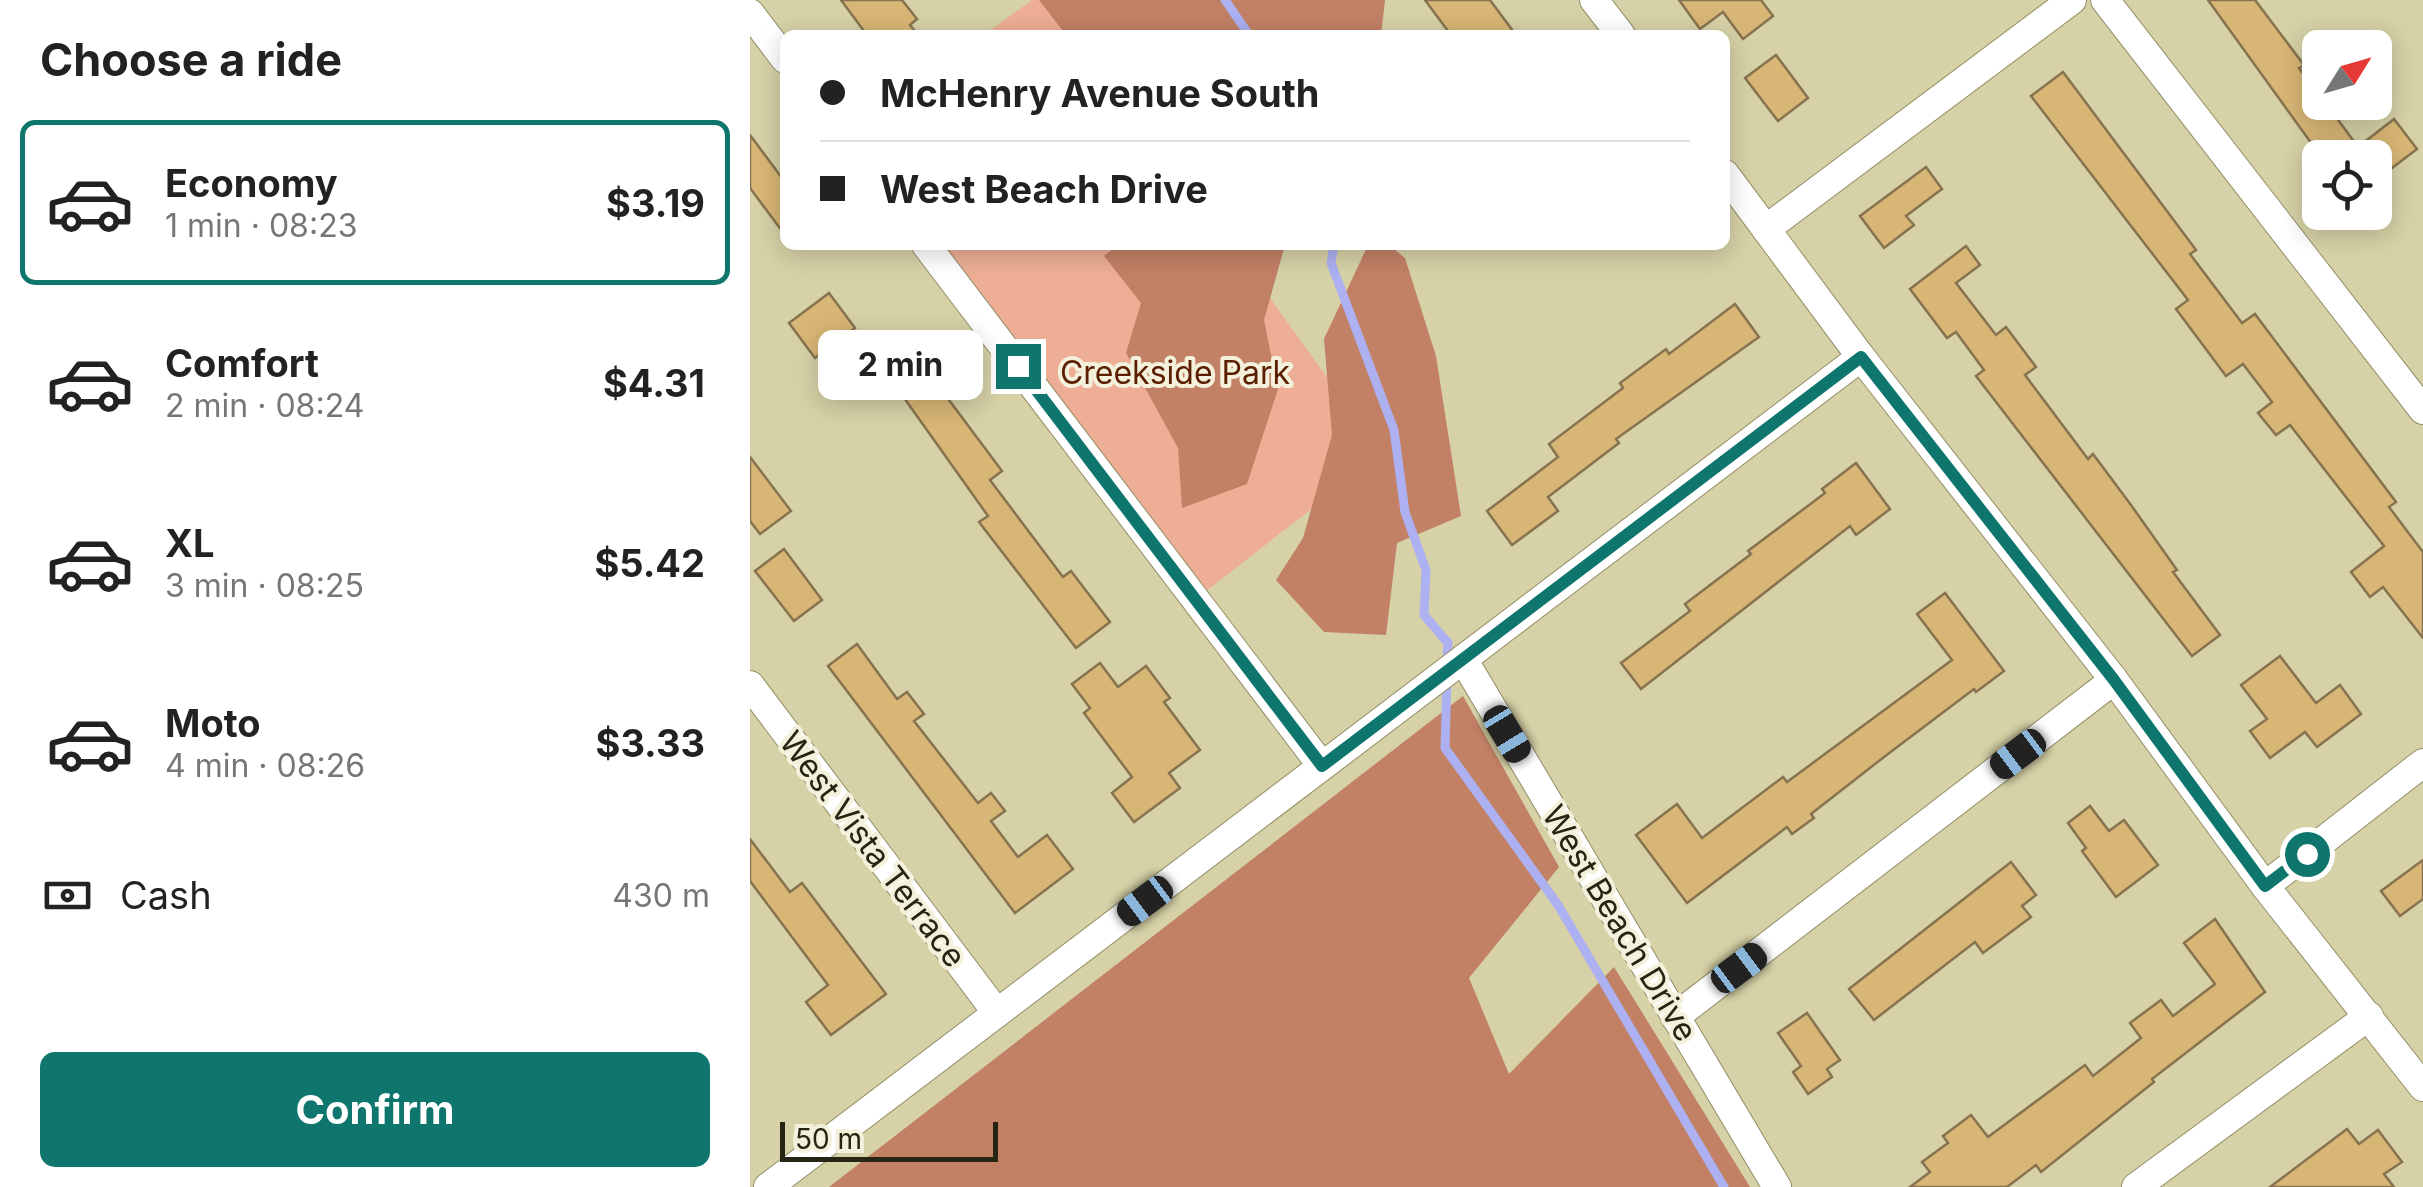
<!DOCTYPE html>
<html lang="en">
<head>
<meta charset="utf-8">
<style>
  :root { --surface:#fff; --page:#f2f2f2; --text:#222; --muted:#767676; --line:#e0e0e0; --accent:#0f766e }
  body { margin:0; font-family:Inter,sans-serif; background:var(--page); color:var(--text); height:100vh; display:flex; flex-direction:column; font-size:38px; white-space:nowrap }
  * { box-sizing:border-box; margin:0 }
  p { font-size:32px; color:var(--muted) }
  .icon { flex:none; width:55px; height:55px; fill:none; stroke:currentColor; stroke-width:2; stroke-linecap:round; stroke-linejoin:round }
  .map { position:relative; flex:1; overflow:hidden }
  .panel { display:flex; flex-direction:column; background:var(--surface); width:750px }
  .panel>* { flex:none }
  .banner { position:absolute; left:30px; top:30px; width:950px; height:220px; border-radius:15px; box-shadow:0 5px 25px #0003; display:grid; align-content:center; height:220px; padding:0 40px; background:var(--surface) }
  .needle { width:65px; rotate:53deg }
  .controls { position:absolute; left:1552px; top:30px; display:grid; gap:20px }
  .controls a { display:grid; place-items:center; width:90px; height:90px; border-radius:15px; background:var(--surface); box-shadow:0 5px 25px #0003; font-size:50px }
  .scale { position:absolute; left:30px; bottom:25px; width:218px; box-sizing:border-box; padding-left:10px; border:5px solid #262413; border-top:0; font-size:28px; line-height:35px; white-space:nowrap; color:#262413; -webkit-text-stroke:8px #f3f1db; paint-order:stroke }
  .end { position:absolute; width:45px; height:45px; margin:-22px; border:12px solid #0f766e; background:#fff; box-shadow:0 0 0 5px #fff }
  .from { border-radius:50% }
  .bubble { position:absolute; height:70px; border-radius:15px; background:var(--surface); box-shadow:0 5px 25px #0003; font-size:32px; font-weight:700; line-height:70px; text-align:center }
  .car { position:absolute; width:30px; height:60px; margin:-30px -15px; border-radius:12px; box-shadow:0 0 8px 2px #0007; background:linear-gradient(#222 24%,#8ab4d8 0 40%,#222 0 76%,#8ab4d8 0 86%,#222 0) }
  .banner b { display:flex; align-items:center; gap:35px; height:95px; font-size:38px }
  .banner b+b { border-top:2px solid var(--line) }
  .banner i { width:25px; height:25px; background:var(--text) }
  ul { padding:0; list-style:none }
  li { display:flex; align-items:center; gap:30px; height:165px; margin:0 20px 15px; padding:0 20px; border:5px solid transparent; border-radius:15px }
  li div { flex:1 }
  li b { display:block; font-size:38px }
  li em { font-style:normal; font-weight:700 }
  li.active { border-color:var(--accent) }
  li>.icon { width:90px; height:90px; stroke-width:1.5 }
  h2 { padding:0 40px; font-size:45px; line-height:120px }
  .pay { display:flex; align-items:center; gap:25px; height:110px; padding:0 40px; font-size:38px }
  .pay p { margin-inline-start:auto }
  .cta { display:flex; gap:20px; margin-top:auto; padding:20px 40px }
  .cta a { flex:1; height:115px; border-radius:15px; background:var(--accent); color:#fff; font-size:40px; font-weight:700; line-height:115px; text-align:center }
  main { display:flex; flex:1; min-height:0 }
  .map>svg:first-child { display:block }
  .green { fill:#edae95 }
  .forest { fill:#c28065 }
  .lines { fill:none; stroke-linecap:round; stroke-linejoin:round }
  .stream { stroke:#adb0f1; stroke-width:9 }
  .building { fill:#d8b675; stroke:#87734f; stroke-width:2.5 }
  .minor-casing { stroke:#938e66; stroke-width:30 }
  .minor { stroke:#fff; stroke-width:28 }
  .route { stroke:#0f766e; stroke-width:12 }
  .labels { text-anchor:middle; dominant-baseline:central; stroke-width:8; stroke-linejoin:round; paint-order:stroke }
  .park-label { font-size:32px; fill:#5b1e00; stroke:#f3f1db }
  .street-label { font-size:32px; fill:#262413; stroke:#f3f1db }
</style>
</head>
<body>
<main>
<section class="panel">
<h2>Choose a ride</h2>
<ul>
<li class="active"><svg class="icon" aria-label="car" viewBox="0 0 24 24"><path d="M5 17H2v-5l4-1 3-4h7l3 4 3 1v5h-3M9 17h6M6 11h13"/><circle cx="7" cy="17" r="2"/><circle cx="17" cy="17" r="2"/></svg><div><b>Economy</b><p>1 min · 08:23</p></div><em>$3.19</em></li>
<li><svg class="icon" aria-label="car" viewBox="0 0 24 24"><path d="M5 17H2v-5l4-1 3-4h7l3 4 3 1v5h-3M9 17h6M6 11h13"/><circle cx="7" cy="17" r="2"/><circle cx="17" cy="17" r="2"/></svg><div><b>Comfort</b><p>2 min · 08:24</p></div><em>$4.31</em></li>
<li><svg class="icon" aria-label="car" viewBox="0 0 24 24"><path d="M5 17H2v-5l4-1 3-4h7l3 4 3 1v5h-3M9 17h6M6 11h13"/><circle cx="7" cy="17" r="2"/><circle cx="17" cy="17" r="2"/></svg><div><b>XL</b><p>3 min · 08:25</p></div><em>$5.42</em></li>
<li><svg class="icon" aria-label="car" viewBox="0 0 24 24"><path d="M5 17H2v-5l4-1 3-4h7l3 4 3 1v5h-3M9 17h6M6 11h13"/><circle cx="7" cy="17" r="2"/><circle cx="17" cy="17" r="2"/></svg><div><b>Moto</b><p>4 min · 08:26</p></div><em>$3.33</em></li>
</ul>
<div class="pay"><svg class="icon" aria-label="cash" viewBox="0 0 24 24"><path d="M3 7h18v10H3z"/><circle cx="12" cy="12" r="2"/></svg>Cash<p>430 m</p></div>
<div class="cta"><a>Confirm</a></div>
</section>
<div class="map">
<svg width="1673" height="1187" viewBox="0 0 1673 1187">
  <rect width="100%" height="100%" fill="#d6d1a6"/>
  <!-- green -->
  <g class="green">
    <path d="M282,0H306L331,35H234Z"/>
    <path d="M176,245H482L632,454L446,599Z"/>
  </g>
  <!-- forest -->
  <g class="forest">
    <path d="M289,0H635L631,35H316Z"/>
    <path d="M368,245H535L514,320L528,389L497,484L432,508L428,448L376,353L391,303L354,256Z"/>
    <path d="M618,245H639L655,258L686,356L711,516L647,543L636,635L574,632L526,580L553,538L582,435L574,339Z"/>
    <path d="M713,696L809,867L719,978L759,1074L864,967L1000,1187H79Z"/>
  </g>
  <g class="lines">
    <!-- stream -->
    <g class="stream">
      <path d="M475,0L499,35"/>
      <path d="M584,245L581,263L644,430L655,512L676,570L674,615L698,643L697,662"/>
      <path d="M697,678L695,748L808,905L974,1187"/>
    </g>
  </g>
  <!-- building -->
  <g class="building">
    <path d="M91,0H152L167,19L160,25L168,35H117Z"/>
    <path d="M675,0H740L766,35H701Z"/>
    <path d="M929,0H1011L1023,16L993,39L973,12L950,29Z"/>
    <path d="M1458,0H1505L1554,65L1549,68L1570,96V102H1575L1608,147L1644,119L1667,149L1625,181V158H1572Z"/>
    <path d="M1026,55L1058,98L1028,121L995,78Z"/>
    <path d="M1313,72L1446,250L1440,254L1492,323L1505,314L1646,502L1639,507L1673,552V638L1633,587L1620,597L1601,572L1634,546L1540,425L1526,435L1508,413L1522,402L1493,364L1476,376L1426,309L1438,300L1281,96Z"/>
    <path d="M0,135L35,182V235L0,188Z"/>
    <path d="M1176,167L1192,189L1156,216L1164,225L1134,248L1110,216Z"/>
    <path d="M1216,246L1230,265L1206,283L1246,335L1256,327L1286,367L1275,375L1338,459L1343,454L1381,505L1427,570L1423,572L1470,635L1442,656L1226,376L1234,370L1206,332L1197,338L1160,289Z"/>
    <path d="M79,293L105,328L65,358L39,323Z"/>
    <path d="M985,304L1009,337L866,439L869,443L798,497L808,511L762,545L737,511L808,457L799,444L873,388L870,383L916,349L919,354Z"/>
    <path d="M162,340L202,392L196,396L252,471L240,480L313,577L321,571L360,622L326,648L229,522L238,516L130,364Z"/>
    <path d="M0,457L41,511L10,534L0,521Z"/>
    <path d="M1106,463L1140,509L1106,535L1100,526L891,689L871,663L940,611L935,604L1001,554L998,551L1075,493L1072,489Z"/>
    <path d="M34,549L72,600L44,621L5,571Z"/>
    <path d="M1195,593L1254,671L1226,692L1224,689L1134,757L1061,814L1064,818L1042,834L1037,827L937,903L886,835L927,804L952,838L1033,777L1037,782L1202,660L1167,614Z"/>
    <path d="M107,644L147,699L157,692L174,714L164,721L228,803L241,793L255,811L241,821L268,857L297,835L323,869L265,913L78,666Z"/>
    <path d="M1530,656L1566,703L1590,685L1611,714L1567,747L1555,732L1520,758L1500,731L1517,719L1491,685Z"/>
    <path d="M350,663L368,687L396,666L420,698L414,702L450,750L419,773L430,788L384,822L362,793L382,777L334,713L340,708L322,684Z"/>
    <path d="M1340,806L1359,831L1374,820L1408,865L1366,897L1332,851L1336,848L1318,823Z"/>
    <path d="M0,839L40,892L52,883L136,994L81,1035L56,1002L78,985L0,881Z"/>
    <path d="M1673,860V899L1650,916L1631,891Z"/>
    <path d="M1261,862L1286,895L1272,906L1281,917L1233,953L1225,942L1124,1020L1099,989Z"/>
    <path d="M1465,919L1515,992L1402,1079L1404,1082L1291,1172L1286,1165L1257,1187H1160L1180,1172L1172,1162L1198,1143L1193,1136L1221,1115L1238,1137L1335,1065L1343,1076L1391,1038L1380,1023L1411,1000L1423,1016L1465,984L1434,943Z"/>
    <path d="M1057,1013L1090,1060L1077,1069L1082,1077L1058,1094L1043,1072L1051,1066L1028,1033Z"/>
    <path d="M1597,1129L1609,1144L1628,1130L1652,1162L1634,1174L1644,1187H1520Z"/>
  </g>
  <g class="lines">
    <defs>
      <g id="minor">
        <path d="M844,0L871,35"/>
        <path d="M1355,0L1673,410"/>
        <path d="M0,13L35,59"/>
        <path d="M975,174L1111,357L1364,680L1515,886L1673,1087"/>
        <path d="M1016,229L1322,0"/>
        <path d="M176,245L572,766"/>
        <path d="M713,659L1027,1187"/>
        <path d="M0,685L247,1013"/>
        <path d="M1515,886L1673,763"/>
        <path d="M925,1017L1364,680"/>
        <path d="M18,1187L1111,357"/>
        <path d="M1386,1187L1619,1016"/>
      </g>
    </defs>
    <!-- minor casing -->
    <use href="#minor" class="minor-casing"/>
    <!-- minor -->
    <use href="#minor" class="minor"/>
  </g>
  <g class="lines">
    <!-- route -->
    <path class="route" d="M268,366L572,766L1111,357L1364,680L1515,886L1557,854"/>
  </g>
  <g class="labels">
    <!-- park labels -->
    <g class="park-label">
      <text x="425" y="372">Creekside Park</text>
    </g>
    <!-- street labels -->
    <g class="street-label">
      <text transform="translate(123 849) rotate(53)">West Vista Terrace</text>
      <text transform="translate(870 923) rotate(59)">West Beach Drive</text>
    </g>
  </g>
</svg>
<div class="controls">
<a><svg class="needle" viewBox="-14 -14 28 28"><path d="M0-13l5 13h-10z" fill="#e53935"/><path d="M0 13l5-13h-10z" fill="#767676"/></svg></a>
<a><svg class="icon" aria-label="locate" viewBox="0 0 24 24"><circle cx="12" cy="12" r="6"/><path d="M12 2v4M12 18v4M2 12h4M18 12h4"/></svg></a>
</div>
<div class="scale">50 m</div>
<i class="end from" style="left:1557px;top:854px"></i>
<i class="end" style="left:268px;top:366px"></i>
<div class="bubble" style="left:68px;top:330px;width:165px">2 min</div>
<i class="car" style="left:757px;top:734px;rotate:149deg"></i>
<i class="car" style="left:1268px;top:754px;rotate:233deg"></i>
<i class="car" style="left:395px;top:901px;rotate:233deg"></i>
<i class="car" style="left:989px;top:968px;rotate:53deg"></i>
<div class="banner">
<b><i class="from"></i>McHenry Avenue South</b>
<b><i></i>West Beach Drive</b>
</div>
</div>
</main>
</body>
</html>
